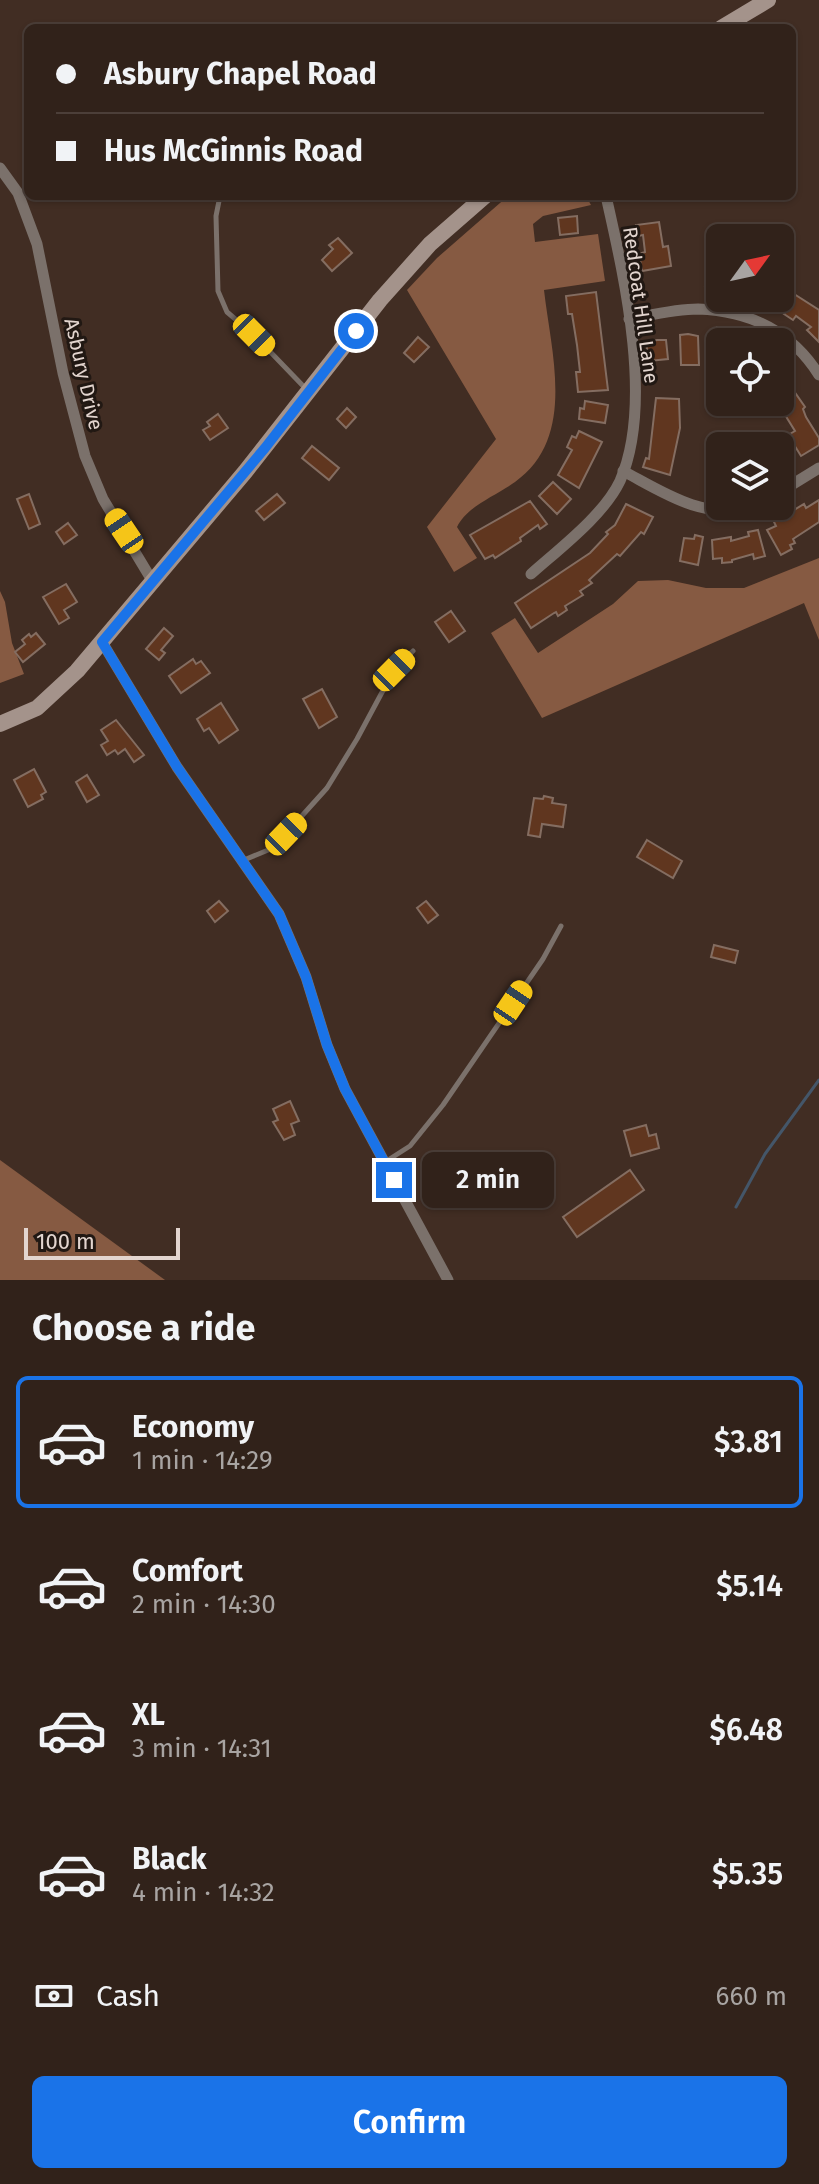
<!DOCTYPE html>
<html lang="en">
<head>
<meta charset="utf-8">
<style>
  :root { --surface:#31221a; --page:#392a23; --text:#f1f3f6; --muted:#a8a4a2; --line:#4c3f39; --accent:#1a73e8 }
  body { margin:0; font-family:"Fira Sans",sans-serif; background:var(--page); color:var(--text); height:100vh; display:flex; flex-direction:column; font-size:30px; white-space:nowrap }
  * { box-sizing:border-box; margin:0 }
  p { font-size:26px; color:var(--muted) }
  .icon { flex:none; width:44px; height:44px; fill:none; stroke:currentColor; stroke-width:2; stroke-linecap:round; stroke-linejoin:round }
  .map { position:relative; height:1280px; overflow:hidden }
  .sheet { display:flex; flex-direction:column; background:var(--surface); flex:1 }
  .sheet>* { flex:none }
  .banner { position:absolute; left:24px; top:24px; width:772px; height:176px; border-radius:12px; box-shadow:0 2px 6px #0004,0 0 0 2px var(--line); display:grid; align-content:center; height:176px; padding:0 32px; background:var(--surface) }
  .needle { width:52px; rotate:57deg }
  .fabs { position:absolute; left:706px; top:224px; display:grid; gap:16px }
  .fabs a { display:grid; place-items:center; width:88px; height:88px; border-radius:12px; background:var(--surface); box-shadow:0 2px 6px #0004,0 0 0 2px var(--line); font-size:40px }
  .scale { position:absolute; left:24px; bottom:20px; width:156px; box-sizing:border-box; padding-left:8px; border:4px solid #e3d5cf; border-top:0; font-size:22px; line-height:28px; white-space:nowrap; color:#e3d5cf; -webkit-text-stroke:6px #211813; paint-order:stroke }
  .end { position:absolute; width:36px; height:36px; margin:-18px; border:10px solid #1a73e8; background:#fff; box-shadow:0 0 0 4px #fff }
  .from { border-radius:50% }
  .bubble { position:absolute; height:56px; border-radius:12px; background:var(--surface); box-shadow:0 2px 6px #0004,0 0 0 2px var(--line); font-size:26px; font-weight:600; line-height:56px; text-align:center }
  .car { position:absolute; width:24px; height:48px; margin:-24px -12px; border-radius:10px; box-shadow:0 0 6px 2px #0007; background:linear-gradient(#f5c518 24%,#345 0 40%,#f5c518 0 76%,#345 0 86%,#f5c518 0) }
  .banner b { display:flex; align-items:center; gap:28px; height:76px; font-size:30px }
  .banner b+b { border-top:2px solid var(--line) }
  .banner i { width:20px; height:20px; background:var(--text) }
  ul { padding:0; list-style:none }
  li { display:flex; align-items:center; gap:24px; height:132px; margin:0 16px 12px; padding:0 16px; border:4px solid transparent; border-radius:12px }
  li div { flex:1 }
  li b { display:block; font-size:30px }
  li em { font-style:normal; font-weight:600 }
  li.active { border-color:var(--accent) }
  li>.icon { width:72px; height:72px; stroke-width:1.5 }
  h2 { padding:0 32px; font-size:36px; line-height:96px }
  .pay { display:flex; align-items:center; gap:20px; height:88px; padding:0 32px; font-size:30px }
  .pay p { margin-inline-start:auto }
  .button { display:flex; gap:16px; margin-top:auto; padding:16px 32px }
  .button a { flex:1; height:92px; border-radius:12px; background:var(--accent); color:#fff; font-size:32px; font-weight:600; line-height:92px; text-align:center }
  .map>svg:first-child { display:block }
  .forest { fill:#865a42 }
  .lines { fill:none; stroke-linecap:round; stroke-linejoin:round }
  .stream { stroke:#445669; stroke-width:3 }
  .building { fill:#60361f; stroke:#846d61; stroke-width:2 }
  .service { stroke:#7b716b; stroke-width:5 }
  .minor { stroke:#7b716b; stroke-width:11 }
  .secondary { stroke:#a4938b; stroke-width:16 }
  .route { stroke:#1a73e8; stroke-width:10 }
  .labels { text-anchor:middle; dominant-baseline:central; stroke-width:6; stroke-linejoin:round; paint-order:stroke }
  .street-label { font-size:20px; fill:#e3d5cf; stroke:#211813 }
</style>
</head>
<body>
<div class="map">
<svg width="819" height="1280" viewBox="0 0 819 1280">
  <rect width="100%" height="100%" fill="#412d23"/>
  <!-- forest -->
  <g class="forest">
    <path d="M508,196H586L591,205L543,216L533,224L535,242L598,234L605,281L544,290C551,353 577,438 515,482C497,495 467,506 457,527L477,558L454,572L427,527L496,439L407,290L437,258Z"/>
    <path d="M819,558V640L804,603L542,718L491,633L515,618L538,653L613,604L638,581L668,580L706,588H744Z"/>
    <path d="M0,591L5,602L12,643L24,674L0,683Z"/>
    <path d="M0,1160L165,1280H0Z"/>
  </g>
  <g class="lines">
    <!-- stream -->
    <path class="stream" d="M736,1207L765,1154L819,1080"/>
  </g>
  <!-- building -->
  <g class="building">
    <path d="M577,216L578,233L560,235L558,218Z"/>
    <path d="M659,222L663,247L668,246L671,266L642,271L639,254L645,252L643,235L638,236L636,225Z"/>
    <path d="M338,238L352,253L332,271L322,260L333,249L329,245Z"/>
    <path d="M708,261L720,263V288L705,286Z"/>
    <path d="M780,285L819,310V342L807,330L811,327L796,316L793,320L784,314L787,310L762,298H780Z"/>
    <path d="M596,292L608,390L578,392L576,372H580L577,345L572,314H568L566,296Z"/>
    <path d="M717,327H720V364L708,361Z"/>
    <path d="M688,334L698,336L699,365H681L680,335Z"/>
    <path d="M418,337L429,347L414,362L404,353Z"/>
    <path d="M657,340H666L668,359L649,361L646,342Z"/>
    <path d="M780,371L805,407L803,409L806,417L819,438V445L801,456L788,435L795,431L777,402H780Z"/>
    <path d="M656,398L679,399L680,428L670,475L643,467L646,458L649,459Z"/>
    <path d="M585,401L608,405L605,423L579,419L580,408L584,409Z"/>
    <path d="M347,408L356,417L346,428L337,419Z"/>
    <path d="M218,414L228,428L210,440L203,430L210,426L207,422Z"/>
    <path d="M579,431L602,442L579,488L558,475L572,450L567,447L572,436L576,438Z"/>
    <path d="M312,446L339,468L329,480L302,458Z"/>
    <path d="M720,460V485L711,486L709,461Z"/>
    <path d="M553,482L571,499L557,514L539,496Z"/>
    <path d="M29,494L40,524L29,529L17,499Z"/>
    <path d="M277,494L285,503L264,520L256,511Z"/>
    <path d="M819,500V522L793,539L795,543L790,545L792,549L781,555L767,530L776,526L774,522L804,504L806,508Z"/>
    <path d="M530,501L547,524L540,529L538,525L520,538L521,541L495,558L493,555L485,559L470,535Z"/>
    <path d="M626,504L653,517L644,534L641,532L620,556L617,554L589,580L592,583L580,591L583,595L565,606L567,610L558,616L556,612L554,613L531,628L515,603L590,553L608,534L606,532L615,525Z"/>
    <path d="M68,523L77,535L64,544L56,532Z"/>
    <path d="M758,530L765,556L754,559L753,554L732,560V562L722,563V558L713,559L712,540L731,537V541L749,536L748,532Z"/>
    <path d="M695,535L703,537L698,565L680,561L684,538L694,539Z"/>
    <path d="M66,584L77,602L64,610L69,618L59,624L43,597Z"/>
    <path d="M451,611L465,631L449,642L435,622Z"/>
    <path d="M164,628L173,636L161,650L165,653L159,660L146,649Z"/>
    <path d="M36,633L45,644L23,662L15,652L25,644L22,640L29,634L31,637Z"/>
    <path d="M193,659L196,664L201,661L210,673L181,693L169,676Z"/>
    <path d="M322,689L337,717L319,728L303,699Z"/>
    <path d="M221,703L238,730L219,743L209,728L204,731L197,719Z"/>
    <path d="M116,720L144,755L134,762L125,749L118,754L115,750L107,755L101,745L108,741L101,730Z"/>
    <path d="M34,769L46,792L41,795L43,799L28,807L14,780Z"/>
    <path d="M87,775L99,795L87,802L76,782Z"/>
    <path d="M544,796L553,798L552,803L566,805L563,827L542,824L540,837L528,835L534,798L543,799Z"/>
    <path d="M647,840L682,861L673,878L637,857Z"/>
    <path d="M219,901L228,911L215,922L207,911Z"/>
    <path d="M426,901L438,915L428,923L417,908Z"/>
    <path d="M714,945L738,951L735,963L711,957Z"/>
    <path d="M290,1101L299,1121L291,1124L295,1135L284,1140L273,1122L278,1120L273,1109Z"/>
    <path d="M646,1125L649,1136L656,1134L659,1148L631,1156L624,1131Z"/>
    <path d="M630,1170L644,1190L577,1237L563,1217Z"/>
  </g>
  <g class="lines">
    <!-- service -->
    <g class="service">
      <path d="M220,196L216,216L218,291L227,312L254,335L307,390"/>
      <path d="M244,860L273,848L327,788L357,739L394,670L413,651"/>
      <path d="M385,1162L410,1146L443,1105L543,959L561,926"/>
    </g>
    <!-- minor -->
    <g class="minor">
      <path d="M0,168L18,193L37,244L63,373L85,456L103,499L153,582"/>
      <path d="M629,319C651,315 676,309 698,309C751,311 791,331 819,375"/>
      <path d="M623,471C661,491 704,521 748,506"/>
      <path d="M780,492L819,468"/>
      <path d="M531,574C559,549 604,515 620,481C654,404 624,276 606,196"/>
      <path d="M102,642L177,767L279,914L306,977L327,1045L345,1089L448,1280"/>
    </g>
    <!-- secondary -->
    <g class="secondary">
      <path d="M721,28L768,0"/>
      <path d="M0,724L37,708L77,671L245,472L380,300L430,244L485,196"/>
    </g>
  </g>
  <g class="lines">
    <!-- route -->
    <path class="route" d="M356,331L265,448L102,642L177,767L279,914L306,977L327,1045L345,1089L394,1180"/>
  </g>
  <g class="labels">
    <!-- street labels -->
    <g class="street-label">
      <text transform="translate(641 305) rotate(82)">Redcoat Hill Lane</text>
      <text transform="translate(84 374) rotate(77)">Asbury Drive</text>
    </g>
  </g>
</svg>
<div class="fabs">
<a><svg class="needle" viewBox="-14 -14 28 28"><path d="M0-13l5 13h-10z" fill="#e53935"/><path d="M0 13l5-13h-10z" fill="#a8a4a2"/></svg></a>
<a><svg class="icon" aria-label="locate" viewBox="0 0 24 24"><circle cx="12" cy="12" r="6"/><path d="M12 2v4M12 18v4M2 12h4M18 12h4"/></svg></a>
<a><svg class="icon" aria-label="layers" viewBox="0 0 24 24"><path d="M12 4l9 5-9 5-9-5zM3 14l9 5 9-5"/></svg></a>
</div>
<div class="scale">100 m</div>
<i class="end from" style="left:356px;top:331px"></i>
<i class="end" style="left:394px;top:1180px"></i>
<div class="bubble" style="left:422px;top:1152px;width:132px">2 min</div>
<i class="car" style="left:254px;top:335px;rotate:135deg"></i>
<i class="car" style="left:124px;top:531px;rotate:326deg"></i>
<i class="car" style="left:394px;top:670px;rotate:45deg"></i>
<i class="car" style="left:286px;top:834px;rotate:44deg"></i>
<i class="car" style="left:513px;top:1003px;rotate:34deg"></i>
<div class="banner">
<b><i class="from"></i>Asbury Chapel Road</b>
<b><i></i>Hus McGinnis Road</b>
</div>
</div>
<section class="sheet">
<h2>Choose a ride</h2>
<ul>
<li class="active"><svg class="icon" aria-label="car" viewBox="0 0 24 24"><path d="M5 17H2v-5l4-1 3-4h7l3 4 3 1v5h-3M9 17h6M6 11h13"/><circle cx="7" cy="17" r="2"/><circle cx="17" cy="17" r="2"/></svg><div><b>Economy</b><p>1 min · 14:29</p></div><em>$3.81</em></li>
<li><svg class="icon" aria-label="car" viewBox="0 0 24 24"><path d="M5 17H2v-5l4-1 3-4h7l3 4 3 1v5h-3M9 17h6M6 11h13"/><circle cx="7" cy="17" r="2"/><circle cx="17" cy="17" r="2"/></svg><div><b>Comfort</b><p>2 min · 14:30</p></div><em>$5.14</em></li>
<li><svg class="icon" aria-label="car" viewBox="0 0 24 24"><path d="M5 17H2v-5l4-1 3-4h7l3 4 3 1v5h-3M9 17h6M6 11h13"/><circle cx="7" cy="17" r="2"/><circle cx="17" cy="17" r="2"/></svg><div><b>XL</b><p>3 min · 14:31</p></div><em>$6.48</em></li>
<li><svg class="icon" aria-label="car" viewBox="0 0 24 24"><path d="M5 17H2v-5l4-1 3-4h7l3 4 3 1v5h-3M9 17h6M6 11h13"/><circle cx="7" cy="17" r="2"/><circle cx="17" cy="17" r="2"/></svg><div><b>Black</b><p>4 min · 14:32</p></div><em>$5.35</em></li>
</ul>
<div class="pay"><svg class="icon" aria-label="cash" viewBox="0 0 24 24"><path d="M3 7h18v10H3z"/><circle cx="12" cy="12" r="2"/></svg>Cash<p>660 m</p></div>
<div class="button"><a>Confirm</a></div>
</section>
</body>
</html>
